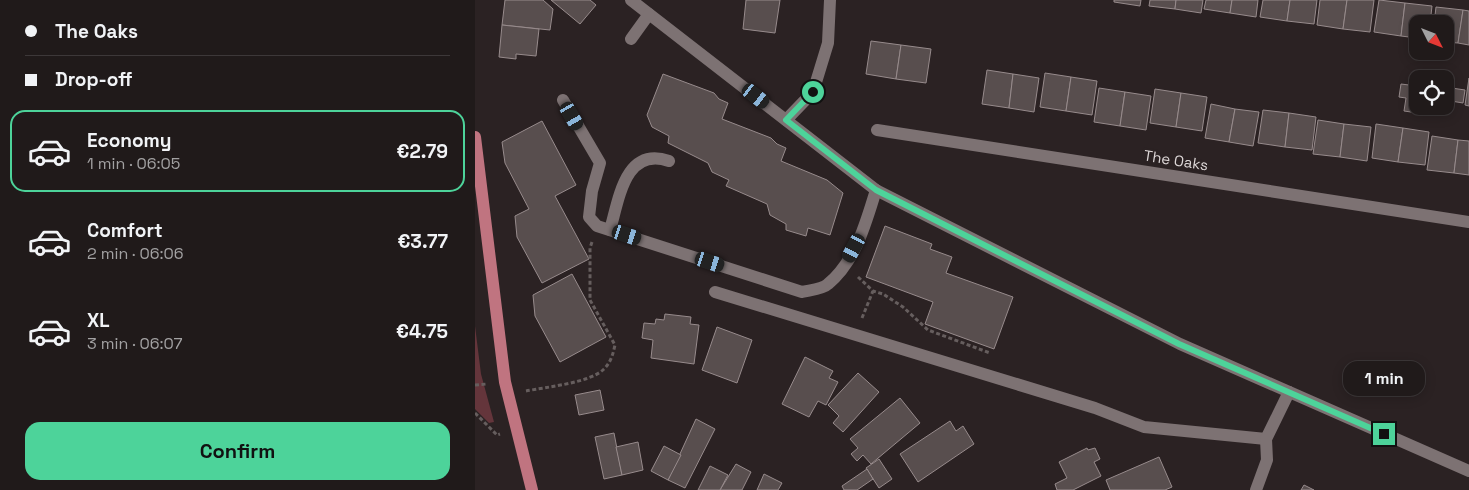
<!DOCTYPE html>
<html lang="en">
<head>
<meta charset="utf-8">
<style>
  :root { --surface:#201a1a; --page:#2d2727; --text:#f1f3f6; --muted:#a2a1a2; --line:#3d3839; --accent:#4dd39a }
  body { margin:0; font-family:"Space Grotesk",sans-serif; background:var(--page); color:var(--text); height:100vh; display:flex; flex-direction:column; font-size:19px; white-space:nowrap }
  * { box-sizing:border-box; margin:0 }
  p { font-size:16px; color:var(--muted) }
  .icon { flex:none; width:28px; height:28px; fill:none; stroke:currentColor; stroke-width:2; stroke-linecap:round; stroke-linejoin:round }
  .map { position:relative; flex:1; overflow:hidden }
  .drawer { display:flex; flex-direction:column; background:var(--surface); width:475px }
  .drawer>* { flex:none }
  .hud { display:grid; align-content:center; height:110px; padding:0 25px; background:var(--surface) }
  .needle { width:32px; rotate:132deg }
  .controls { position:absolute; left:934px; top:15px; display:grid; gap:10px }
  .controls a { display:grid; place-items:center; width:45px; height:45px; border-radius:10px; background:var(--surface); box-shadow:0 2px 12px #0003,0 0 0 1px var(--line); font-size:25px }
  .end { position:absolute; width:22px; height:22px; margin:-11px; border:6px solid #4dd39a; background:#111; box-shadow:0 0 0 2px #111 }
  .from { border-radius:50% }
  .bubble { position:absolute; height:35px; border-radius:15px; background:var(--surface); box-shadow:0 2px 12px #0003,0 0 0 1px var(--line); font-size:16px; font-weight:700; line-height:35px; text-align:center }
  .car { position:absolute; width:15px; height:30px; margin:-15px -8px; border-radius:6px; box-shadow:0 0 4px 1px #0007; background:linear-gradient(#222 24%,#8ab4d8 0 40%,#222 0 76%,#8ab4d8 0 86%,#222 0) }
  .hud b { display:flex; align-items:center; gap:18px; height:48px; font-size:19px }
  .hud b+b { border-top:1px solid var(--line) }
  .hud i { width:12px; height:12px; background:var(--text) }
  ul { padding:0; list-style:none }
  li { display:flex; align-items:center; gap:15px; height:82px; margin:0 10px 8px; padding:0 15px; border:2px solid transparent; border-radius:15px }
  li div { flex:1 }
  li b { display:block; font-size:19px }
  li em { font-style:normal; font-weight:700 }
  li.selected { border-color:var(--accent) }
  li>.icon { width:45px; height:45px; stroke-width:1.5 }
  .primary-button { display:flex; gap:10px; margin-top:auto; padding:10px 25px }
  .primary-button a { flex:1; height:58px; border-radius:15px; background:var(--accent); color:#111; font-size:20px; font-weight:700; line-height:58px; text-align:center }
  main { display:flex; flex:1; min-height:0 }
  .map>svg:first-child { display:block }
  .green { fill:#64353b }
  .building { fill:#584e4e; stroke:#978b8c }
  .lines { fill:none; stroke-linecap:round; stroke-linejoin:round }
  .path { stroke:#665e5e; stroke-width:3; stroke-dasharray:4 2.5; stroke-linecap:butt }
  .minor { stroke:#7d7273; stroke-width:12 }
  .major { stroke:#c07480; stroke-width:12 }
  .route { stroke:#4dd39a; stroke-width:6 }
  .labels { text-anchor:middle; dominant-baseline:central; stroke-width:4.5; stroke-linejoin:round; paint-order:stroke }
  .street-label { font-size:15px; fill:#ddd7d7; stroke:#2b2223 }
</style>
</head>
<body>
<main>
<section class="drawer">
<div class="hud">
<b><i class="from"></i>The Oaks</b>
<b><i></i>Drop-off</b>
</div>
<ul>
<li class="selected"><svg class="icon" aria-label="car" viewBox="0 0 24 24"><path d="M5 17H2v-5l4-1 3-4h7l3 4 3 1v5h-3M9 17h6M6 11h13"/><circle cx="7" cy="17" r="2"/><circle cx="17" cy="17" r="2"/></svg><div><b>Economy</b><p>1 min · 06:05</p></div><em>€2.79</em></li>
<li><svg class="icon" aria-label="car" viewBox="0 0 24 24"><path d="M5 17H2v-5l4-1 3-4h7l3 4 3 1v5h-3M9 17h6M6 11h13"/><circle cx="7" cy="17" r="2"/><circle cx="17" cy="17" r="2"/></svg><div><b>Comfort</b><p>2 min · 06:06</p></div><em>€3.77</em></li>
<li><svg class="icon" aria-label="car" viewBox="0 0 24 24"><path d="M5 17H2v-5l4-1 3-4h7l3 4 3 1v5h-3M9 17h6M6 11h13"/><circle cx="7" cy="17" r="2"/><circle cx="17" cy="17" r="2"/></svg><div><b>XL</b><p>3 min · 06:07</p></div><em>€4.75</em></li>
</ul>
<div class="primary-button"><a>Confirm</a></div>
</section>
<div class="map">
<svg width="994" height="490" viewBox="0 0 994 490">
  <rect width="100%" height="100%" fill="#2b2223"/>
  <!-- green -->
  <path class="green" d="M0,326L6,374L19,422L14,423L0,409Z"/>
  <!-- building -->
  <g class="building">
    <path d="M30,0H68L78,9L75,30L27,25Z"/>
    <path d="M76,0H115L121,5L105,24Z"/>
    <path d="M271,0H305L300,33L268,29Z"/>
    <path d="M639,0H666L665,6L639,2Z"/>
    <path d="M675,0H701L700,9L674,6Z"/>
    <path d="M701,0H728L726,13L700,9Z"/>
    <path d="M731,0H757L755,13L729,9Z"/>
    <path d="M757,0H783L781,17L755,13Z"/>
    <path d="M788,0H815L812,21L785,17Z"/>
    <path d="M815,0H842L839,24L812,21Z"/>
    <path d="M845,0H872L868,29L842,25Z"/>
    <path d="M872,0H899L895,32L868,29Z"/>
    <path d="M904,0L930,3L926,36L899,32Z"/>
    <path d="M930,3L957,6L955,24H942V38L926,36Z"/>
    <path d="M961,7L988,10L983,43L970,42V24H959Z"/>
    <path d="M988,10L994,11V45L983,43Z"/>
    <path d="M27,25L64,29L61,56L41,54V59L24,57Z"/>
    <path d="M396,41L426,45L421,79L391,74Z"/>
    <path d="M426,45L456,49L451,83L421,79Z"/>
    <path d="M512,70L538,74L534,108L507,104Z"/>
    <path d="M570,73L596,77L591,111L565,107Z"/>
    <path d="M188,74L239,93L244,99L253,103L247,119L296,138L302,144L311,148L306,161L352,180L368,193L355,235L333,228L331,236L311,230V224L295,215L292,204L251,186L254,180L237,172L233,163L193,143L194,136L177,127L172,115Z"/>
    <path d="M538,74L564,78L559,112L534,108Z"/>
    <path d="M596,77L622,81L617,115L591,111Z"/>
    <path d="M994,78V106L990,105Z"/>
    <path d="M926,84L942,86L943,113L929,111L931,98L924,97Z"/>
    <path d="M970,87L990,90L988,103L970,100Z"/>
    <path d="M624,88L650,92L645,126L619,122Z"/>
    <path d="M680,89L706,93L701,127L675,123Z"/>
    <path d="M650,92L676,96L671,130L645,126Z"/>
    <path d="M706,93L732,97L727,131L701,127Z"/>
    <path d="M736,104L760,109L754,142L730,138Z"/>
    <path d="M760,109L784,112L778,146L754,142Z"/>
    <path d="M788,110L814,113L810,147L783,143Z"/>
    <path d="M814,113L841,117L837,150L810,147Z"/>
    <path d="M843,120L869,124L865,157L838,154Z"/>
    <path d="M67,121L101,185L80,196L114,259L67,283L42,237L40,216L54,209L30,163L27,142Z"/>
    <path d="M869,124L896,127L892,161L865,157Z"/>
    <path d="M901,124L928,128L923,162L897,158Z"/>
    <path d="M928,128L954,132L950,165L923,162Z"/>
    <path d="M957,136L983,140L979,173L952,170Z"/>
    <path d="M983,140L994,141V175L979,173Z"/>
    <path d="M410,226L457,244L455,249L477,257L471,273L538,297L519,349L450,324L458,302L391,277Z"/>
    <path d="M97,274L131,337L85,362L60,316L58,295Z"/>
    <path d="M190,314L216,317L215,324L224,325L219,364L176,358L178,340L167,338L169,323L180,324L181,319L189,320Z"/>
    <path d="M242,327L277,340L262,383L227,370Z"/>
    <path d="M330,357L358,371L354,378L363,382L351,405L343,401L334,417L307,404Z"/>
    <path d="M383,373L404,392L368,432L358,423L364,416L353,405Z"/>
    <path d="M125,390L129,410L104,415L100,395Z"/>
    <path d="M425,398L445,423L396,464L388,455L382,461L376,454L383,448L375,439Z"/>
    <path d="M221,419L240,429L210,488L193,480Z"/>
    <path d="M475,421L481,431L488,426L499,444L443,482L425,454Z"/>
    <path d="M139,433L147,475L129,479L120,437Z"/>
    <path d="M163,442L168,470L147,475L141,447Z"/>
    <path d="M189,446L206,455L193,480L176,471Z"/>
    <path d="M612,448L613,450L620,448L625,459L619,462L626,476L598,490H582L580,484L592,478L584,462Z"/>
    <path d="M684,457L697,487L690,490H635L631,480Z"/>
    <path d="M404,459L417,479L404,488L391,468Z"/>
    <path d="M261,464L276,472L267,490H245Z"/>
    <path d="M235,466L253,475L245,490H223Z"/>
    <path d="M392,469L398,479L382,490H369L367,486Z"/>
    <path d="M289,474L307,483L303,490H282Z"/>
    <path d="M829,485L839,490H826Z"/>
  </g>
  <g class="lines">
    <!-- path -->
    <g class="path">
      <path d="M383,277L398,291L408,294L428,307L453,330L515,353"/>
      <path d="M387,318L398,291"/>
      <path d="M0,385L12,384"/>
      <path d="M51,391C71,387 115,383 129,369C136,362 138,354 140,345L115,300V248L117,242"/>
      <path d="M0,413L22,435L25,434"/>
    </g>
    <!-- minor -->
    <g class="minor">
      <path d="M156,0L401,190L705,344L994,471"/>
      <path d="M156,39L174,14"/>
      <path d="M88,100L125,163L117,191L114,217L122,226L327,292C335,290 348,289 353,284C381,261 391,222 401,190"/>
      <path d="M311,120L338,92L353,43L355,0"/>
      <path d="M402,130L994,222"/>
      <path d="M135,230C144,199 150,146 194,161"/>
      <path d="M240,292L620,408L669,427L791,439"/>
      <path d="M781,490L792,460L791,439L814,392"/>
    </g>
    <!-- major -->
    <path class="major" d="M0,137L30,382L57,490"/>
  </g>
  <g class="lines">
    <!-- route -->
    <path class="route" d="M338,92L311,120L401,190L704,344L909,434"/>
  </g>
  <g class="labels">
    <!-- street labels -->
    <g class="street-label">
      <text transform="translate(701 160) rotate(9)">The Oaks</text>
    </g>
  </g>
</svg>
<div class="controls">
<a><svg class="needle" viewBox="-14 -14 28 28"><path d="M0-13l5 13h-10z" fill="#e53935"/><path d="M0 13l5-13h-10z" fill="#a2a1a2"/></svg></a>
<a><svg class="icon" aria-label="locate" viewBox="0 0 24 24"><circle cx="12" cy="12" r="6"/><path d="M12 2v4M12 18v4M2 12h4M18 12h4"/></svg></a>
</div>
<i class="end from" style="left:338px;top:92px"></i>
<i class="end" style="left:909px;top:434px"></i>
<div class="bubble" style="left:868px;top:361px;width:82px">1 min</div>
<i class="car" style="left:281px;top:96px;rotate:128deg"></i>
<i class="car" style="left:97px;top:116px;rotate:150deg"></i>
<i class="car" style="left:152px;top:235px;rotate:108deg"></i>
<i class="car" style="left:379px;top:248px;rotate:208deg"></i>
<i class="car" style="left:235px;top:262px;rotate:108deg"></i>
</div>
</main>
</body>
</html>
